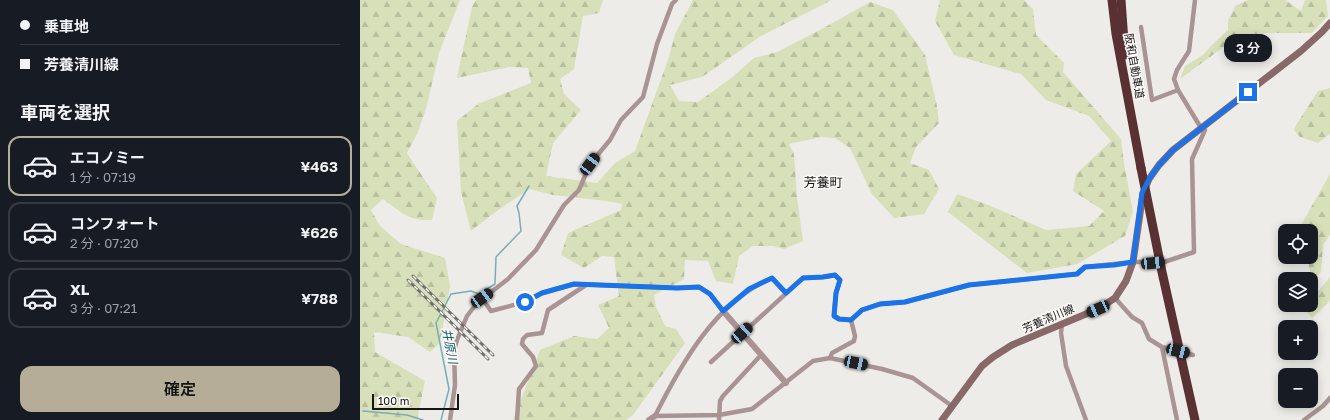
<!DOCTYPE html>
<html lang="ja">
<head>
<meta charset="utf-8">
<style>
  :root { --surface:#171b24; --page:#20242c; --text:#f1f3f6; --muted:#9ea1a6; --line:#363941; --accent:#b5ad98 }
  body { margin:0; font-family:"Golos Text","Noto Sans JP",sans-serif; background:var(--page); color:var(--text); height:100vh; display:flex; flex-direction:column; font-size:15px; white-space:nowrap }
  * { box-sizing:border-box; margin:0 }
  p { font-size:13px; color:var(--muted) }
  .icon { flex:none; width:22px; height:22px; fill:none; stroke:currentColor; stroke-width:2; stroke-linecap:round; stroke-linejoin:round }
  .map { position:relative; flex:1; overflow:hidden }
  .side { display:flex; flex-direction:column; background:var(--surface); width:360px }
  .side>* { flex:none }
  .guide { display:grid; align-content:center; height:88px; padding:0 20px; background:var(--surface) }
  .controls { position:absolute; left:918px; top:224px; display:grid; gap:8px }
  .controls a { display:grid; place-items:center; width:40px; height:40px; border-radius:8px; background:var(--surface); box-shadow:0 2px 10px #0003; font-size:20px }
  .scale { position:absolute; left:12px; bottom:10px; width:87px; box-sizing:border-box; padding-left:4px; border:2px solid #171615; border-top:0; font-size:11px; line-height:14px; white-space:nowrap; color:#171615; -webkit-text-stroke:3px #fcf9f7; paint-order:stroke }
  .end { position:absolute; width:18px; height:18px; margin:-9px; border:5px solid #1a73e8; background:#fff; box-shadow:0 0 0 2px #fff }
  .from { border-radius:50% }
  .bubble { position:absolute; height:28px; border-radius:12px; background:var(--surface); box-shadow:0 2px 10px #0003; font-size:13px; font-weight:600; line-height:28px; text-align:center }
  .car { position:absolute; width:12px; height:24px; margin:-12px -6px; border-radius:5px; box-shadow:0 0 3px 1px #0007; background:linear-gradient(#222 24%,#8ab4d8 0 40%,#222 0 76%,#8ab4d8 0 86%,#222 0) }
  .guide b { display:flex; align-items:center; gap:14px; height:38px; font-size:15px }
  .guide b+b { border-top:1px solid var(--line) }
  .guide i { width:10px; height:10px; background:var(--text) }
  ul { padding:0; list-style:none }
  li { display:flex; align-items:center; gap:12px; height:60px; margin:0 8px 6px; padding:0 12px; border:2px solid var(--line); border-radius:12px }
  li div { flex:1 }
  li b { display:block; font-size:15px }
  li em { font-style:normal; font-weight:600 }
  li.current { border-color:var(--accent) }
  li>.icon { width:36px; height:36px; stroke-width:1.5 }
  h2 { padding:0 20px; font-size:18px; line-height:48px }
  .action { display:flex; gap:8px; margin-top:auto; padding:8px 20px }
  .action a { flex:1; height:46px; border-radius:12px; background:var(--accent); color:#111; font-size:16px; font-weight:600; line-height:46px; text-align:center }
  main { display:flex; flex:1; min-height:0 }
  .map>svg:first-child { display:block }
  .forest { fill:url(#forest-firs) }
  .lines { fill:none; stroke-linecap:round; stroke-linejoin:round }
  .stream { stroke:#77adb9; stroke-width:1.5 }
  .minor { stroke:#a99393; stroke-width:4.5 }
  .tertiary { stroke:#a99393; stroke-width:6 }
  .secondary { stroke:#886869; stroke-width:7 }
  .motorway { stroke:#5a3132; stroke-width:9 }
  .rail-casing { stroke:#73716f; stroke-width:3 }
  .rail { stroke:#fcf9f7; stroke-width:1.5; stroke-dasharray:4.5; stroke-linecap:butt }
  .motorway-bridge { stroke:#5a3132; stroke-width:9 }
  .route { stroke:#1a73e8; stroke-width:5 }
  .labels { text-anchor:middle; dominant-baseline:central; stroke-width:3; stroke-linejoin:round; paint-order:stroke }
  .street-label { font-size:11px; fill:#171615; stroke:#fcf9f7 }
  .water-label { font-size:12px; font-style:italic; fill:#135d6b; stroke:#fcf9f7 }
  .quarter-label { font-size:13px; fill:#171615; stroke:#fcf9f7 }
</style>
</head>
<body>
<main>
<section class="side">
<div class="guide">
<b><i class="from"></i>乗車地</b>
<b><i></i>芳養清川線</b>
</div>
<h2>車両を選択</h2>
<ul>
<li class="current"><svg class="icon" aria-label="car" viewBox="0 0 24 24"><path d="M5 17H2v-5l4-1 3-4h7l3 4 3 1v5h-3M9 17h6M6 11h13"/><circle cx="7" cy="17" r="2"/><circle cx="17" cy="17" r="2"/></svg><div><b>エコノミー</b><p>1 分 · 07:19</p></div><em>¥463</em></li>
<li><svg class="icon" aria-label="car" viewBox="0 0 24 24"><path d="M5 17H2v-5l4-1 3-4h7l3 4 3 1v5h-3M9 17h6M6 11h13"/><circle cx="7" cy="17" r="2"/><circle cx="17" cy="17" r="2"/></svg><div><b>コンフォート</b><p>2 分 · 07:20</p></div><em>¥626</em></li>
<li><svg class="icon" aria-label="car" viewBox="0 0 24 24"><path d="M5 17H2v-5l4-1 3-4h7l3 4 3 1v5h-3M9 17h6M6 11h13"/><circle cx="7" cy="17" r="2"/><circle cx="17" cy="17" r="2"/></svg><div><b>XL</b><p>3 分 · 07:21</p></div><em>¥788</em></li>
</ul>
<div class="action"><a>確定</a></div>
</section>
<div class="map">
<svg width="970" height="420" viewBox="0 0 970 420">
  <defs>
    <pattern id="forest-firs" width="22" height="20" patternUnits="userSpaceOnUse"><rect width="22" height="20" fill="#d8e0ba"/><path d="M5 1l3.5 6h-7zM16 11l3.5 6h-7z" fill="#b9bf9f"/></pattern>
  </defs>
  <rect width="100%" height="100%" fill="#eeece9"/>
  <!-- forest -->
  <g class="forest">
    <path d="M0,0H100L79,53L66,109L57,134L47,153L54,164L77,198L72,220C48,221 41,212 23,199L11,210L20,226L41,244L85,258L90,286L80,343L70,352L48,337L14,332L15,352L65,381L57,420H0Z"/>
    <path d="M116,0H243L239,13L223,16L214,69L200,79L204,94L221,110L193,143L186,176L237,183L255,163L275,151L309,57L315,34L333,0H472L401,36L342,77L310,85L319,101L338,102L370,79L394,58L417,52L458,31L510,2L533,10L565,55L577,106L579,123L556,147L550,163L569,170L579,189L564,214L534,218L512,194L490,148L475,138L462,137L429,144L434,154L437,197L443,241L424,249L413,246H393L379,256L373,284L356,281L348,261L325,260L324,279L294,295L296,307L305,326L316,329L325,343L273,415L266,420H153L180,350L214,336L237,339L249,328L238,305L259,296L254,257L242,256L224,268L201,255L208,233L261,210L262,204L246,201L193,195L169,189L134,213L111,231L101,192L97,121L118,104L171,83L168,68L149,67L97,78L112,7Z"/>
    <path d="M580,0H664L673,9L676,35L704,63L703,72L761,139L764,163L773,212L765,236L717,264L667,273L588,212L597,194L626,204L686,230L729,226L744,211L713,191L716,174L751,141L729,116L686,100L661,74L594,55L575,21Z"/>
    <path d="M888,0H925L941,11L945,0H966L968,16L952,33H907L876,38L820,79L825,66L843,55L852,45L868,30V21L875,6Z"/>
    <path d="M970,88V134L958,143L940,137L934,130L936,125L958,91Z"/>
    <path d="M970,174V235L963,245L961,272L952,281L947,257H951V231H943L942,223Z"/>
    <path d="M970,277V300L967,304L952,318L944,309L947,305H951V300Z"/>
  </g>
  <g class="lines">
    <!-- stream -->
    <g class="stream">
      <path d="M3,411L47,415L63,420"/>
      <path d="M81,420L89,389L76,323L91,294L111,291L119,294L135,284L136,257L161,231L159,213L157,206L169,186"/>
    </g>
    <!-- minor -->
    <g class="minor">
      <path d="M781,27L792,100L818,90"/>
      <path d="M426,293L412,278C356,301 321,364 295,416L359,415L392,409L453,361L470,358L522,369L553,378L592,406"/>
      <path d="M122,298L131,311L165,302L182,293L214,284L317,288L339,287L350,294L363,311"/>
      <path d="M755,298L772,317L782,323L789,339L802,347L833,355"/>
      <path d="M702,324L701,333L706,366L726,420"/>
      <path d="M802,347L817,420"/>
      <path d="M470,358L472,353L494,341L495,336L491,320"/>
      <path d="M351,362L443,278L463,277L475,275L480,280L476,293L474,315L479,319L491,320L502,310L520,304L545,302L609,285L717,274L725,267L773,262H804L834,252L832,159L845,130L841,128L818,90L814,79L817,70L829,51L835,0"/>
      <path d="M90,420L95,385L94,351L97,340L107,316L117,303L148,279L176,250L204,205L219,190L230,164L250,140L261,120L283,97L297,44L312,4L316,0"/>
      <path d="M157,420L159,389L176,366L173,357L162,344L163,339L167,335L182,333L188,310L226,285"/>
      <path d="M359,420L360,401L363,396L401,355"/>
      <path d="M944,420L963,406L970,398"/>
    </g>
    <!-- tertiary -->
    <g class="tertiary">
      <path d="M363,311L426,383"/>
      <path d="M289,420L295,416"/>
    </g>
    <!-- secondary -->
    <path class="secondary" d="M582,420L622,366L633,357L652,345L738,309L755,298L766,281L773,262L783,193L789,179L799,165L813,150L941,51L962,32L970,23"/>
    <!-- motorway -->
    <g class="motorway">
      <path d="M752,0L756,34L781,168"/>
      <path d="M761,0L765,55"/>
    </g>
    <defs>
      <g id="rail">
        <path d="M53,276L133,355"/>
        <path d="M48,280L128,359"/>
      </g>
    </defs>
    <!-- rail casing -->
    <use href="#rail" class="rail-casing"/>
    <!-- rail -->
    <use href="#rail" class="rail"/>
    <!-- motorway-bridge -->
    <path class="motorway-bridge" d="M781,168L802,272L835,420"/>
  </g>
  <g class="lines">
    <!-- route -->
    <path class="route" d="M165,302L182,293L214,284L317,288L339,287L350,294L363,311L389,289L412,278L426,293L443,278L463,277L475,275L480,280L476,293L474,316L479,319L491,320L502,310L520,304L545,302L609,285L717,274L725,267L754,265L773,262L782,193L789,179L799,165L813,150L888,92"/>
  </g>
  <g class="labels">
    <!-- street labels -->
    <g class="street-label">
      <text transform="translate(775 66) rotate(80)">阪和自動車道</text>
      <text transform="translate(688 318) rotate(-23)">芳養清川線</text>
    </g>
    <!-- water labels -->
    <g class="water-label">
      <text transform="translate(90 346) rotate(79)">井原川</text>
    </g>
    <!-- quarter labels -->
    <g class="quarter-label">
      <text x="463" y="182">芳養町</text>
    </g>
  </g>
</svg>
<div class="controls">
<a><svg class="icon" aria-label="locate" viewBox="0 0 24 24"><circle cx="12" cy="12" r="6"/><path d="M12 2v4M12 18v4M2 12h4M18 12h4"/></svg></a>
<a><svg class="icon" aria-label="layers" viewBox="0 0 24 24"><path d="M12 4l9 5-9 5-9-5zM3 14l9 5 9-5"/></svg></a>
<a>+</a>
<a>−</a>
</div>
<div class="scale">100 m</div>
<i class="end from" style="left:165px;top:302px"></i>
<i class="end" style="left:888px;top:92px"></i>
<div class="bubble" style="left:864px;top:34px;width:48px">3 分</div>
<i class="car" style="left:230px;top:164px;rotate:37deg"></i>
<i class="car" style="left:793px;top:263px;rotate:85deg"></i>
<i class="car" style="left:122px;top:298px;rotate:55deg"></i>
<i class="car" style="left:738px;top:309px;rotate:246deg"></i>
<i class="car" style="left:382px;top:333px;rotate:48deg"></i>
<i class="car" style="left:818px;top:351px;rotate:104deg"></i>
<i class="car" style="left:496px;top:363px;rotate:102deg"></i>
</div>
</main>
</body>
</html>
